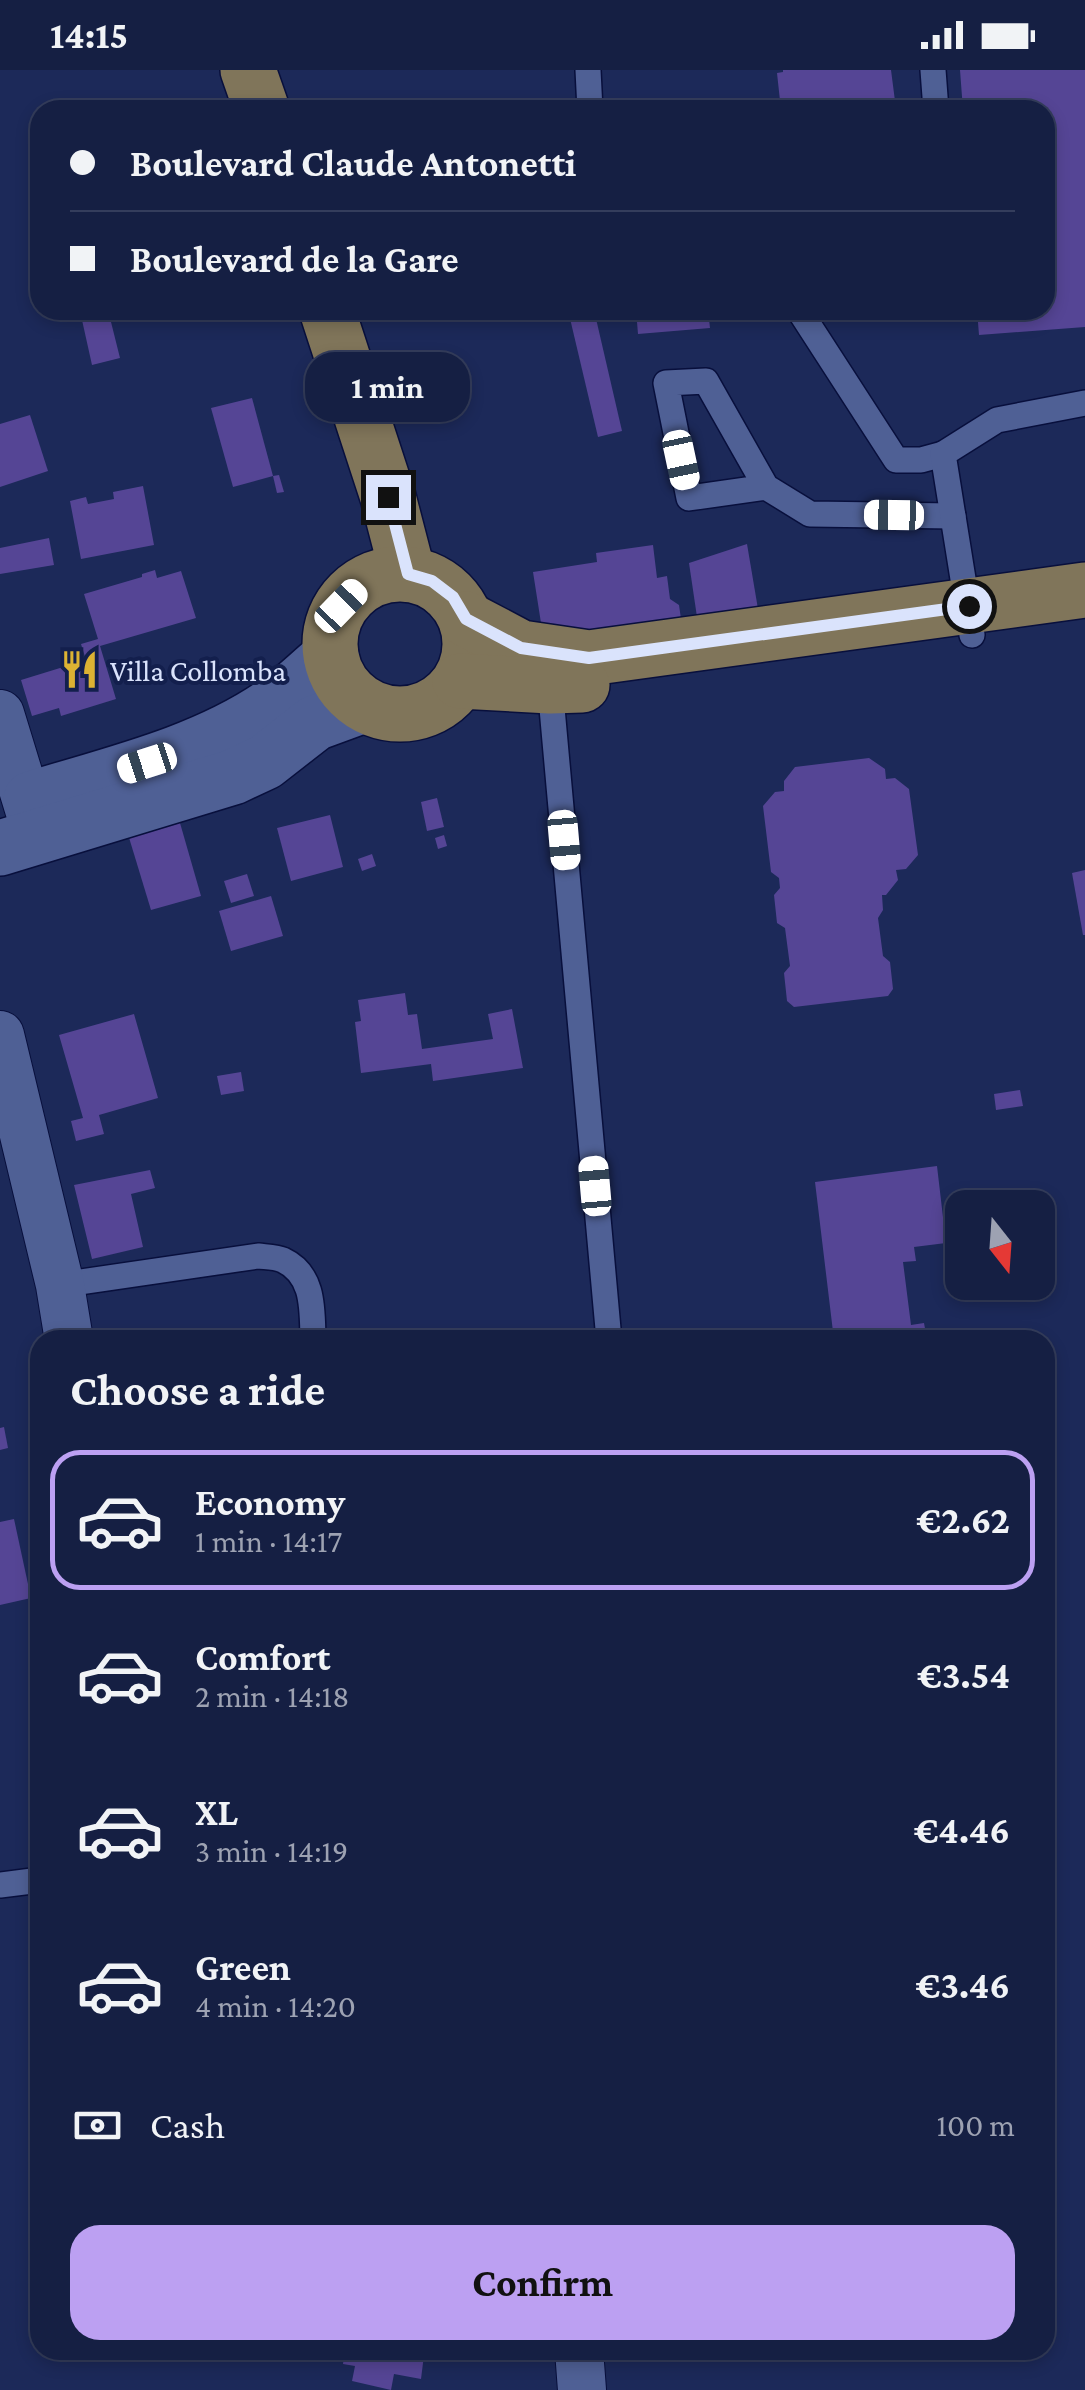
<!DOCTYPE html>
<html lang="en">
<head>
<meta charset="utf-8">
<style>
  :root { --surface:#151f43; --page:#222c4e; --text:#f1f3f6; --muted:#9da2b2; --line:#343d5c; --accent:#bca0f2 }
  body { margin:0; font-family:"Crimson Pro",serif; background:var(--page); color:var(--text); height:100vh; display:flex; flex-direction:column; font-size:38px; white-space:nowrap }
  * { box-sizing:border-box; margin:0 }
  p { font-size:32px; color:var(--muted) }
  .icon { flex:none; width:55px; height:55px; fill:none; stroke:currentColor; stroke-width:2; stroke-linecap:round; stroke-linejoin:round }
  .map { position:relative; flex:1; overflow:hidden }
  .sheet { position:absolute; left:30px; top:1260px; width:1025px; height:1030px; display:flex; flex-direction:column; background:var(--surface); border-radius:30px; box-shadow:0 5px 15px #0003,0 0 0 2px var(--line) }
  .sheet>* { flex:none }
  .banner { position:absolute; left:30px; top:30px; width:1025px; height:220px; border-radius:30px; box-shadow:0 5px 15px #0003,0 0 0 2px var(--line); display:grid; align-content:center; height:220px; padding:0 40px; background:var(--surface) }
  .needle { width:65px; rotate:163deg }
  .controls { position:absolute; left:945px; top:1120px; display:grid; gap:20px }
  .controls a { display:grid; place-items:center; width:110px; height:110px; border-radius:20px; background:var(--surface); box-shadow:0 5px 15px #0003,0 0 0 2px var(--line); font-size:50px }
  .end { position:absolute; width:45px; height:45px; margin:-22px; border:12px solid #dae3fc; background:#111; box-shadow:0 0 0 5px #111 }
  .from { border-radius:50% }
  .bubble { position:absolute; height:70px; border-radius:30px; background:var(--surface); box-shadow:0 5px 15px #0003,0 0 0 2px var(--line); font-size:32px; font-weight:700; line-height:70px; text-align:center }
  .car { position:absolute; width:30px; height:60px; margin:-30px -15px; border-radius:12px; box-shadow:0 0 8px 2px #0007; background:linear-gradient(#fff 24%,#345 0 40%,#fff 0 76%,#345 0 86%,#fff 0) }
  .banner b { display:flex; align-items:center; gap:35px; height:95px; font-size:38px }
  .banner b+b { border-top:2px solid var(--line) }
  .banner i { width:25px; height:25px; background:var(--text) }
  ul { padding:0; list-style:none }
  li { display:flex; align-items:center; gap:30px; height:140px; margin:0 20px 15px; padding:0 20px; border:5px solid transparent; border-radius:30px }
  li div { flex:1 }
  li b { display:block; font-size:38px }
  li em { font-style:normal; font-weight:700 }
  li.active { border-color:var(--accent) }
  li>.icon { width:90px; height:90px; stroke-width:1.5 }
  h2 { padding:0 40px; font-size:45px; line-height:120px }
  .pay { display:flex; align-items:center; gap:25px; height:110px; padding:0 40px; font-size:38px }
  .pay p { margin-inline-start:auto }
  .primary-button { display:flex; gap:20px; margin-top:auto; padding:20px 40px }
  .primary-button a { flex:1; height:115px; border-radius:30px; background:var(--accent); color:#111; font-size:40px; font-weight:700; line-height:115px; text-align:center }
  .status { display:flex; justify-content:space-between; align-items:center; height:70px; padding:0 50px; background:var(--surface); direction:ltr }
  .status svg { height:28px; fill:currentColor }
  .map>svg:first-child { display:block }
  .building { fill:#554595 }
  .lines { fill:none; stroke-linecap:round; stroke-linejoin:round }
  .lane-casing { stroke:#080f3c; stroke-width:28 }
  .street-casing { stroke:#080f3c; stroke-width:50 }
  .secondary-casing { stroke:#080f3c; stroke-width:58 }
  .primary-casing { stroke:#080f3c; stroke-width:58 }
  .lane { stroke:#4f6095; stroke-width:25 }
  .street { stroke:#4f6095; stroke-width:48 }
  .secondary { stroke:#4f6095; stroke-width:55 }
  .primary { stroke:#80755a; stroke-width:55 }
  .route { stroke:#dae3fc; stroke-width:12 }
  .labels { text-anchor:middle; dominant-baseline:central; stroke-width:8; stroke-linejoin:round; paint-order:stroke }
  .poi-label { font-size:30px; fill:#dae3fc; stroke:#131f4d; text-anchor:start }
</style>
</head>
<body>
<div class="status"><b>14:15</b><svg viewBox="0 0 49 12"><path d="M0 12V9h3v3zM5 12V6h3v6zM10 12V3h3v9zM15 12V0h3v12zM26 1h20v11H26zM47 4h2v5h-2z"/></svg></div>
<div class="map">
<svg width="1085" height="2320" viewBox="0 0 1085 2320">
  <rect width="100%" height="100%" fill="#1c2959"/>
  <!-- building -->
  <g class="building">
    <path d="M783,0H891L895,31L814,40H781L777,3L783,2Z"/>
    <path d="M960,0H1085V257L979,265L977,240H1045V40H963Z"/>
    <path d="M568,240H594L622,361L598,367Z"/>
    <path d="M636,240H708L710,258L638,264Z"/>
    <path d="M109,244L120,288L92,295L82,250Z"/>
    <path d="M252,328L273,406L233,417L211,338Z"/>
    <path d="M30,345L48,401L0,417V354Z"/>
    <path d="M279,405L284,422L277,423L273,406Z"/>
    <path d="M143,416L154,475L81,489L70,431L86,427L88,434L114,429L113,422Z"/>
    <path d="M49,468L54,495L0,504V478Z"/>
    <path d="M747,474L758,539L697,547L689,493Z"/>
    <path d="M653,475L657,508L667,506L670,529L679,535L681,549L563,566L541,553L533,502L597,492L596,483Z"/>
    <path d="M155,500L157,508L181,501L196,548L100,576L116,629L61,646L59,638L32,646L21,610L86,590L81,574L98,569L84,524L142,507V504Z"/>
    <path d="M869,688L885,699L886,709L895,708L909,719L918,785L906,799L896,800L898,810L886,825H882L883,840L878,848L883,886L890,892L893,919L888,926L794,937L787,931L784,903L790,896L785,858L777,853L774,825L780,818L779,808L771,802L763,736L775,722L784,721V711L795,697Z"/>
    <path d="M437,728L444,757L427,761L421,732Z"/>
    <path d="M330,745L343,797L291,811L277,758Z"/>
    <path d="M178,746L201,826L151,840L127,761Z"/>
    <path d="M444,765L447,776L438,779L435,768Z"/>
    <path d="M372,784L376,796L362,801L358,789Z"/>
    <path d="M1085,800V865H1083L1072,803Z"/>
    <path d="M247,804L254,826L231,833L224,811Z"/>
    <path d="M271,826L283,866L231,881L219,841Z"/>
    <path d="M405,923L408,945L417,944L422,979L493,969L488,944L512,939L523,998L433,1011L431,994L361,1003L355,952L361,951L358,930Z"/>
    <path d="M134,944L158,1028L99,1045L104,1064L76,1071L71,1051L83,1048L59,965Z"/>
    <path d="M241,1002L244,1021L221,1025L217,1006Z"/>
    <path d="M1020,1020L1023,1036L996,1040L994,1024Z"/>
    <path d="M937,1096L946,1173L914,1177L916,1191L903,1192L911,1255L924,1253L926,1264L912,1266L913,1270H834L815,1112Z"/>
    <path d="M150,1100L155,1118L131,1124L143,1177L92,1189L74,1115Z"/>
    <path d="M4,1357L8,1378L0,1380V1358Z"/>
    <path d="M14,1449L31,1528L0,1535V1452Z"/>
    <path d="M345,2280H442L440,2288L424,2285L421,2309L394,2304L391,2320L352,2311L355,2296L343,2294Z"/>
  </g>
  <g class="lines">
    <defs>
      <g id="lane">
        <path d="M588,0L590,40"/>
        <path d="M933,0L936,40"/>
        <path d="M799,240L896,390H921L943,384"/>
        <path d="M766,417L689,428L666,313L706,311L766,417L810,444L953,446"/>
        <path d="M972,565L943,384L997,350L1085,333"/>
        <path d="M550,616L609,1270"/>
        <path d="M60,1215L258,1186C266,1187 276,1187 283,1190C315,1205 312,1241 313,1270"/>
        <path d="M0,1815L40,1810"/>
      </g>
      <g id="street">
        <path d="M0,644L37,765"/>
        <path d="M0,965L60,1215L69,1270"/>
        <path d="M579,2280L582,2320"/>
      </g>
      <g id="secondary">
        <path d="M31,729C112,704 200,684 271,636C292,622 311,602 331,586"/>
        <path d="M0,778L233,707L265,692L315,653L364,635"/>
      </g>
      <g id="primary">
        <path d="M248,0L262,40"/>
        <path d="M327,240L388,427L408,504"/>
        <circle cx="400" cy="574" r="70"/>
        <path d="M466,549L521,578L589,588L1085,520"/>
        <path d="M460,611L550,616L582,615"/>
      </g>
    </defs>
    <!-- lane casing -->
    <use href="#lane" class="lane-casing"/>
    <!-- street casing -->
    <use href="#street" class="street-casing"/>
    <!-- secondary casing -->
    <use href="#secondary" class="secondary-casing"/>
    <!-- primary casing -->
    <use href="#primary" class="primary-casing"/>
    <!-- lane -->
    <use href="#lane" class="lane"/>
    <!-- street -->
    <use href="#street" class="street"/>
    <!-- secondary -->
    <use href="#secondary" class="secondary"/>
    <!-- primary -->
    <use href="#primary" class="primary"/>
  </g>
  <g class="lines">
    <!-- route -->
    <path class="route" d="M388,427L408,504L432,511L453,527L466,549L521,578L589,588L969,536"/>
  </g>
  <!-- icons -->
  <defs>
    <symbol id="restaurant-bare" viewBox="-9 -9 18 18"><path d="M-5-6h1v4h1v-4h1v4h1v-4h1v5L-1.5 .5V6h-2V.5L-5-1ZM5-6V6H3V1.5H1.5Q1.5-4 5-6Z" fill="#dcb233" stroke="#131f4d" stroke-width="2.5" paint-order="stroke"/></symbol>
  </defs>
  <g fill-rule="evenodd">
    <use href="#restaurant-bare" x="52" y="572" width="55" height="55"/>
  </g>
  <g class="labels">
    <!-- poi labels -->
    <g class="poi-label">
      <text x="110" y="600">Villa Collomba</text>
    </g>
  </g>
</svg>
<div class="controls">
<a><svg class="needle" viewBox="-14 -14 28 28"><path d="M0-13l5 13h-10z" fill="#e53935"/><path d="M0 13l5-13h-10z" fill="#9da2b2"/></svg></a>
</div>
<i class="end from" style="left:969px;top:536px"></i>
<i class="end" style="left:388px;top:427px"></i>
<div class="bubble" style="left:305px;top:282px;width:165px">1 min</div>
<i class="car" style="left:681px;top:390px;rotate:168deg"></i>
<i class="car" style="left:894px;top:445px;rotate:271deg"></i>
<i class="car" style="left:341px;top:536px;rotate:44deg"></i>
<i class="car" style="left:147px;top:693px;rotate:252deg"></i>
<i class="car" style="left:564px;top:770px;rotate:175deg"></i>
<i class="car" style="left:595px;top:1116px;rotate:355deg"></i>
<div class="banner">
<b><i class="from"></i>Boulevard Claude Antonetti</b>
<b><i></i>Boulevard de la Gare</b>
</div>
<section class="sheet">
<h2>Choose a ride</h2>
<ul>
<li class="active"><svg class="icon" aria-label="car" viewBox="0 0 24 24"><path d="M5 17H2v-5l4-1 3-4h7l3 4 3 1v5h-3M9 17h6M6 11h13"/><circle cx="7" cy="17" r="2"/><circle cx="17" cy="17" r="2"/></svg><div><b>Economy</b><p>1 min · 14:17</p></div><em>€2.62</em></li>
<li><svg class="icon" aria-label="car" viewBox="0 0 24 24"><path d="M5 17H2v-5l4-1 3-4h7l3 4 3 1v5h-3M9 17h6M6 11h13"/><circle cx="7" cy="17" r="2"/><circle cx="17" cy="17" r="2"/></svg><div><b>Comfort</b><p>2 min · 14:18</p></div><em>€3.54</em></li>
<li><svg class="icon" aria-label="car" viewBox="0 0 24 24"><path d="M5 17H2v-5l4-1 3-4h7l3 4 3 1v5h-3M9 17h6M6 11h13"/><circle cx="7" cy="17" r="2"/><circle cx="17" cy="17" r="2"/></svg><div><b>XL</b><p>3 min · 14:19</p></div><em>€4.46</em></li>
<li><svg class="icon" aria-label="car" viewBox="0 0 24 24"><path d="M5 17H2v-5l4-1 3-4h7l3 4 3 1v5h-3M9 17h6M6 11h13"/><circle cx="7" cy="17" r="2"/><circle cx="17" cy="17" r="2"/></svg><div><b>Green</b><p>4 min · 14:20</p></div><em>€3.46</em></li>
</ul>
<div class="pay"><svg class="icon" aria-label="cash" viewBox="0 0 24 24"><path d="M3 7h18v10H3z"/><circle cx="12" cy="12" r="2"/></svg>Cash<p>100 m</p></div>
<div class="primary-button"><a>Confirm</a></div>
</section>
</div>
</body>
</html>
